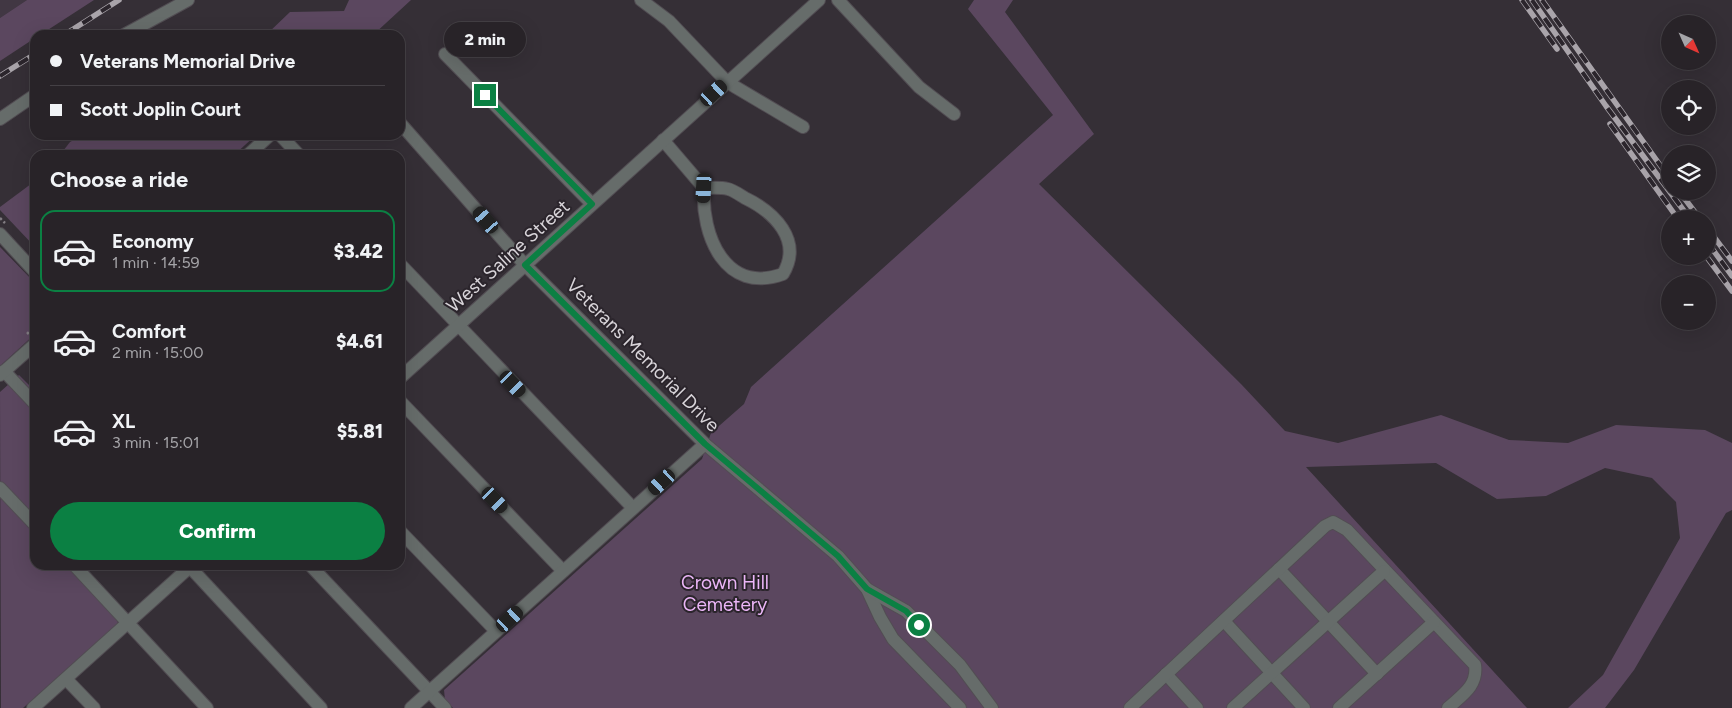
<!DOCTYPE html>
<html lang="en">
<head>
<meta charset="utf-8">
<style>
  :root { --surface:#282328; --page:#342f34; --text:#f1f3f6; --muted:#a5a4a8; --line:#444045; --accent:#0b8043 }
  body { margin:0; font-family:Figtree,sans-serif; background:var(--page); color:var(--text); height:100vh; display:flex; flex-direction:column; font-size:19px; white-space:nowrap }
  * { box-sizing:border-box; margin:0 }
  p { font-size:16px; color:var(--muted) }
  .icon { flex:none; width:28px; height:28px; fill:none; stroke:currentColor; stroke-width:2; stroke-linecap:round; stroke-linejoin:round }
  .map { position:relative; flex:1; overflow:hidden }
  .side { position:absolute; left:30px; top:150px; width:375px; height:420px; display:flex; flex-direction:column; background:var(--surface); border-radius:15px; box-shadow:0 5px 20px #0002,0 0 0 1px var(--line) }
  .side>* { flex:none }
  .guide { position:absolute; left:30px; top:30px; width:375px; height:110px; border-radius:15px; box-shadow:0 5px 20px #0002,0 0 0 1px var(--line); display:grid; align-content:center; height:110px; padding:0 20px; background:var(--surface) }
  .needle { width:32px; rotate:135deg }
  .tools { position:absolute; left:1661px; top:15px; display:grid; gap:10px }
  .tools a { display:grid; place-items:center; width:55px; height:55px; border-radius:50%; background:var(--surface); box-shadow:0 5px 20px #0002,0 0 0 1px var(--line); font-size:25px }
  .end { position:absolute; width:22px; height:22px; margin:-11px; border:6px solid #0b8043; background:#fff; box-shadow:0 0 0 2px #fff }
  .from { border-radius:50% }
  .bubble { position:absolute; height:35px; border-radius:18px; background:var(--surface); box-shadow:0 5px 20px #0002,0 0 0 1px var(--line); font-size:16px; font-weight:800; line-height:35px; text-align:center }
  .car { position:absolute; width:15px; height:30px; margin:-15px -8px; border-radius:6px; box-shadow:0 0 4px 1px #0007; background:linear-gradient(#222 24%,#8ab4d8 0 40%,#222 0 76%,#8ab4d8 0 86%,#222 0) }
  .guide b { display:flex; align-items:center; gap:18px; height:48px; font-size:19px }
  .guide b+b { border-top:1px solid var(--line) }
  .guide i { width:12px; height:12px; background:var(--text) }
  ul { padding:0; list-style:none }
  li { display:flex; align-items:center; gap:15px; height:82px; margin:0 10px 8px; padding:0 10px; border:2px solid transparent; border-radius:15px }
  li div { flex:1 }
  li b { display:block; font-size:19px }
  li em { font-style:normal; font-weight:800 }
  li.selected { border-color:var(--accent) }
  li>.icon { width:45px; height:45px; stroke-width:1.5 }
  h2 { padding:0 20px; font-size:22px; line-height:60px }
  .action { display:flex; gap:10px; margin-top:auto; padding:10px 20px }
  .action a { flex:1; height:58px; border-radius:30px; background:var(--accent); color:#fff; font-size:20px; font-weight:800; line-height:58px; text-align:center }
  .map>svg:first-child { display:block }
  .built { fill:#413743 }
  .green { fill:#5b475f }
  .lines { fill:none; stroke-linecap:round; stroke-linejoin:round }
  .minor-casing { stroke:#524d53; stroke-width:14 }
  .path { stroke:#827d83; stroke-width:2.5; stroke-dasharray:2.5 2.5; stroke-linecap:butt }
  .minor { stroke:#666c6a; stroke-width:12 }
  .rail-casing { stroke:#a9a4aa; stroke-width:5.5 }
  .rail { stroke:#2b252c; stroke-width:4; stroke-dasharray:11; stroke-linecap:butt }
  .route { stroke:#0b8043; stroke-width:6 }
  .labels { text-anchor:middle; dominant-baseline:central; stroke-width:4; stroke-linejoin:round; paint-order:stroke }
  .street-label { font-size:19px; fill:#d8d4d9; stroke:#2b252c }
  .park-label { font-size:19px; fill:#ecb6f8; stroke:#2b252c }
</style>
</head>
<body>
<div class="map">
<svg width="1732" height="708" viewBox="0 0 1732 708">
  <rect width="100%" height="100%" fill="#352f36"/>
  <!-- built -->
  <path class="built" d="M0,0H27L0,18Z"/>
  <!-- green -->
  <g class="green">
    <path d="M27,0H94L40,35H35V38L0,61V18Z"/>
    <path d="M349,0H411L373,35H266L290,12L344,11Z"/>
    <path d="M974,0H1013L1005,12L1094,134L1039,184L1241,384L1285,431L1338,443L1441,415L1509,440L1568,443L1616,425L1705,430L1732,443V510L1726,513L1634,670L1605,708H1568L1603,675L1680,538L1676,502L1652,478L1605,468L1546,496L1497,499L1436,463L1306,467L1527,708H453L445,700L444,690L702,459L711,433L744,404L751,387L1053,115L968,9Z"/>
    <path d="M83,135H256L234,155H60L70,142Z"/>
    <path d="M35,181V247L0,210V207Z"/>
    <path d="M0,247L35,283V334L0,366Z"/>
    <path d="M19,375L35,391V565H66L115,617L118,623L23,708H1L0,392Z"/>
  </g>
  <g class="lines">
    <defs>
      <g id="minor">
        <path d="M641,0L669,21L727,82L803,127"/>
        <path d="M838,0L919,87L954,114"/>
        <path d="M124,35L188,0"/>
        <path d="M445,54L592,204"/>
        <path d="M0,119L35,95"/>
        <path d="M400,123L525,265L705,444L838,556L867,589L880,617L893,639L960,708"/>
        <path d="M280,135L299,155"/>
        <path d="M663,140L704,188"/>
        <path d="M248,155L270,135"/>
        <path d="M704,188C711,188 720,187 728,189C733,190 740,195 745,198C774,212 803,240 783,274C725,295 701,235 704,188Z"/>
        <path d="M0,234L35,272"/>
        <path d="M400,264L633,508"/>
        <path d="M4,371L35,404"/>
        <path d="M0,375L35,344"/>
        <path d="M400,378L819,0"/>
        <path d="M400,401L563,571"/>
        <path d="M0,488L35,525"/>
        <path d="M400,531L496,631"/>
        <path d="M74,565L207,708"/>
        <path d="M188,565L321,708"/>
        <path d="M310,565L445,708"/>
        <path d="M1279,569L1377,674"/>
        <path d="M867,589L906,611L960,665L992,708"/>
        <path d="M1224,621L1304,708"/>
        <path d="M1166,674L1197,708"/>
        <path d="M66,679L94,708"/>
        <path d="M33,708L192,565"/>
        <path d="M411,708L705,444"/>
        <path d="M1130,708L1325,526L1333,522L1347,530L1475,665C1478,686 1462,695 1448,708"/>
        <path d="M1233,708L1384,571"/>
        <path d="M1339,708L1434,622"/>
      </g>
    </defs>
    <!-- minor casing -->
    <use href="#minor" class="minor-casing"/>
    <!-- path -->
    <g class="path">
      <path d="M0,218L5,223"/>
      <path d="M27,334L35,326"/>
    </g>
    <!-- minor -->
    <use href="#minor" class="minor"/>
    <defs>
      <g id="rail">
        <path d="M1522,0L1557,49"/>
        <path d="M1532,0L1606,106L1690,219"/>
        <path d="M1542,0L1670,179"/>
        <path d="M64,35L119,0"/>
        <path d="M0,76L35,54"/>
        <path d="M1610,124L1678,219"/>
        <path d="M1679,191L1700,219"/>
        <path d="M1708,229L1732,261"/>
        <path d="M1708,243L1732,276"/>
        <path d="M1706,256L1732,291"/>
      </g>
    </defs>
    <!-- rail casing -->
    <use href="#rail" class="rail-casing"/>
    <!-- rail -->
    <use href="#rail" class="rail"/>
  </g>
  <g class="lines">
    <!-- route -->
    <path class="route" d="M485,95L592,204L525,265L705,444L838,556L867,589L906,611L919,625"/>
  </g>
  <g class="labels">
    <!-- street labels -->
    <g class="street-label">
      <text transform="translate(508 256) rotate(-42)">West Saline Street</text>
      <text transform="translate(643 355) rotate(45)">Veterans Memorial Drive</text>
    </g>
    <!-- park labels -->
    <g class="park-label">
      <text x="725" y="582">Crown Hill<tspan x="725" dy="22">Cemetery</tspan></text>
    </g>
  </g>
</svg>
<div class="tools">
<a><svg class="needle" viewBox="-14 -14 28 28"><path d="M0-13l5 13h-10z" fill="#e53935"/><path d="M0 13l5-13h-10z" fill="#a5a4a8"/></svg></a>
<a><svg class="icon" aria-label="locate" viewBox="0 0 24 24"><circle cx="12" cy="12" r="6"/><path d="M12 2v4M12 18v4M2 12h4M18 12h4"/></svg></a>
<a><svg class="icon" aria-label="layers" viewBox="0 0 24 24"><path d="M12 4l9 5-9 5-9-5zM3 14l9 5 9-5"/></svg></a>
<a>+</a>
<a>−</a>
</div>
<i class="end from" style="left:919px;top:625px"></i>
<i class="end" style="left:485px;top:95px"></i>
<div class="bubble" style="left:444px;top:22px;width:82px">2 min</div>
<i class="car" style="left:714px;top:93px;rotate:48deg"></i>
<i class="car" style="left:704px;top:188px;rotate:183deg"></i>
<i class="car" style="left:486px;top:220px;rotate:319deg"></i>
<i class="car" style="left:513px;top:384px;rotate:136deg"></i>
<i class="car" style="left:662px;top:482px;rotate:228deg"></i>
<i class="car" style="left:495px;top:500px;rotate:136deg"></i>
<i class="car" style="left:510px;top:619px;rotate:48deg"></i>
<div class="guide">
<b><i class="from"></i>Veterans Memorial Drive</b>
<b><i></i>Scott Joplin Court</b>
</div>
<section class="side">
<h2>Choose a ride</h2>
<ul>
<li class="selected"><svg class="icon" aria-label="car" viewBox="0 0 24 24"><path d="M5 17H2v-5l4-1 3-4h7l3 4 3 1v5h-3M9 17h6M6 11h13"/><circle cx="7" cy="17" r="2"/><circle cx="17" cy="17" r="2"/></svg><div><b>Economy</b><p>1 min · 14:59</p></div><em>$3.42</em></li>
<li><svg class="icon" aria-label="car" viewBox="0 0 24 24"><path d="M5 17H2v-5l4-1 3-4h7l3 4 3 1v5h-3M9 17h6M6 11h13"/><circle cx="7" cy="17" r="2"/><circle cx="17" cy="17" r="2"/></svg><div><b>Comfort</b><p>2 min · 15:00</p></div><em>$4.61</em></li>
<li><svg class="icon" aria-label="car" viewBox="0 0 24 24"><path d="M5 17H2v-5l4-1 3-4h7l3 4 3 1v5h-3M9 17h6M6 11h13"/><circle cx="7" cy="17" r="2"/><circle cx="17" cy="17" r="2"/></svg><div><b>XL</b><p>3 min · 15:01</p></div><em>$5.81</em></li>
</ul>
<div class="action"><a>Confirm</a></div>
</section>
</div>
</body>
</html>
